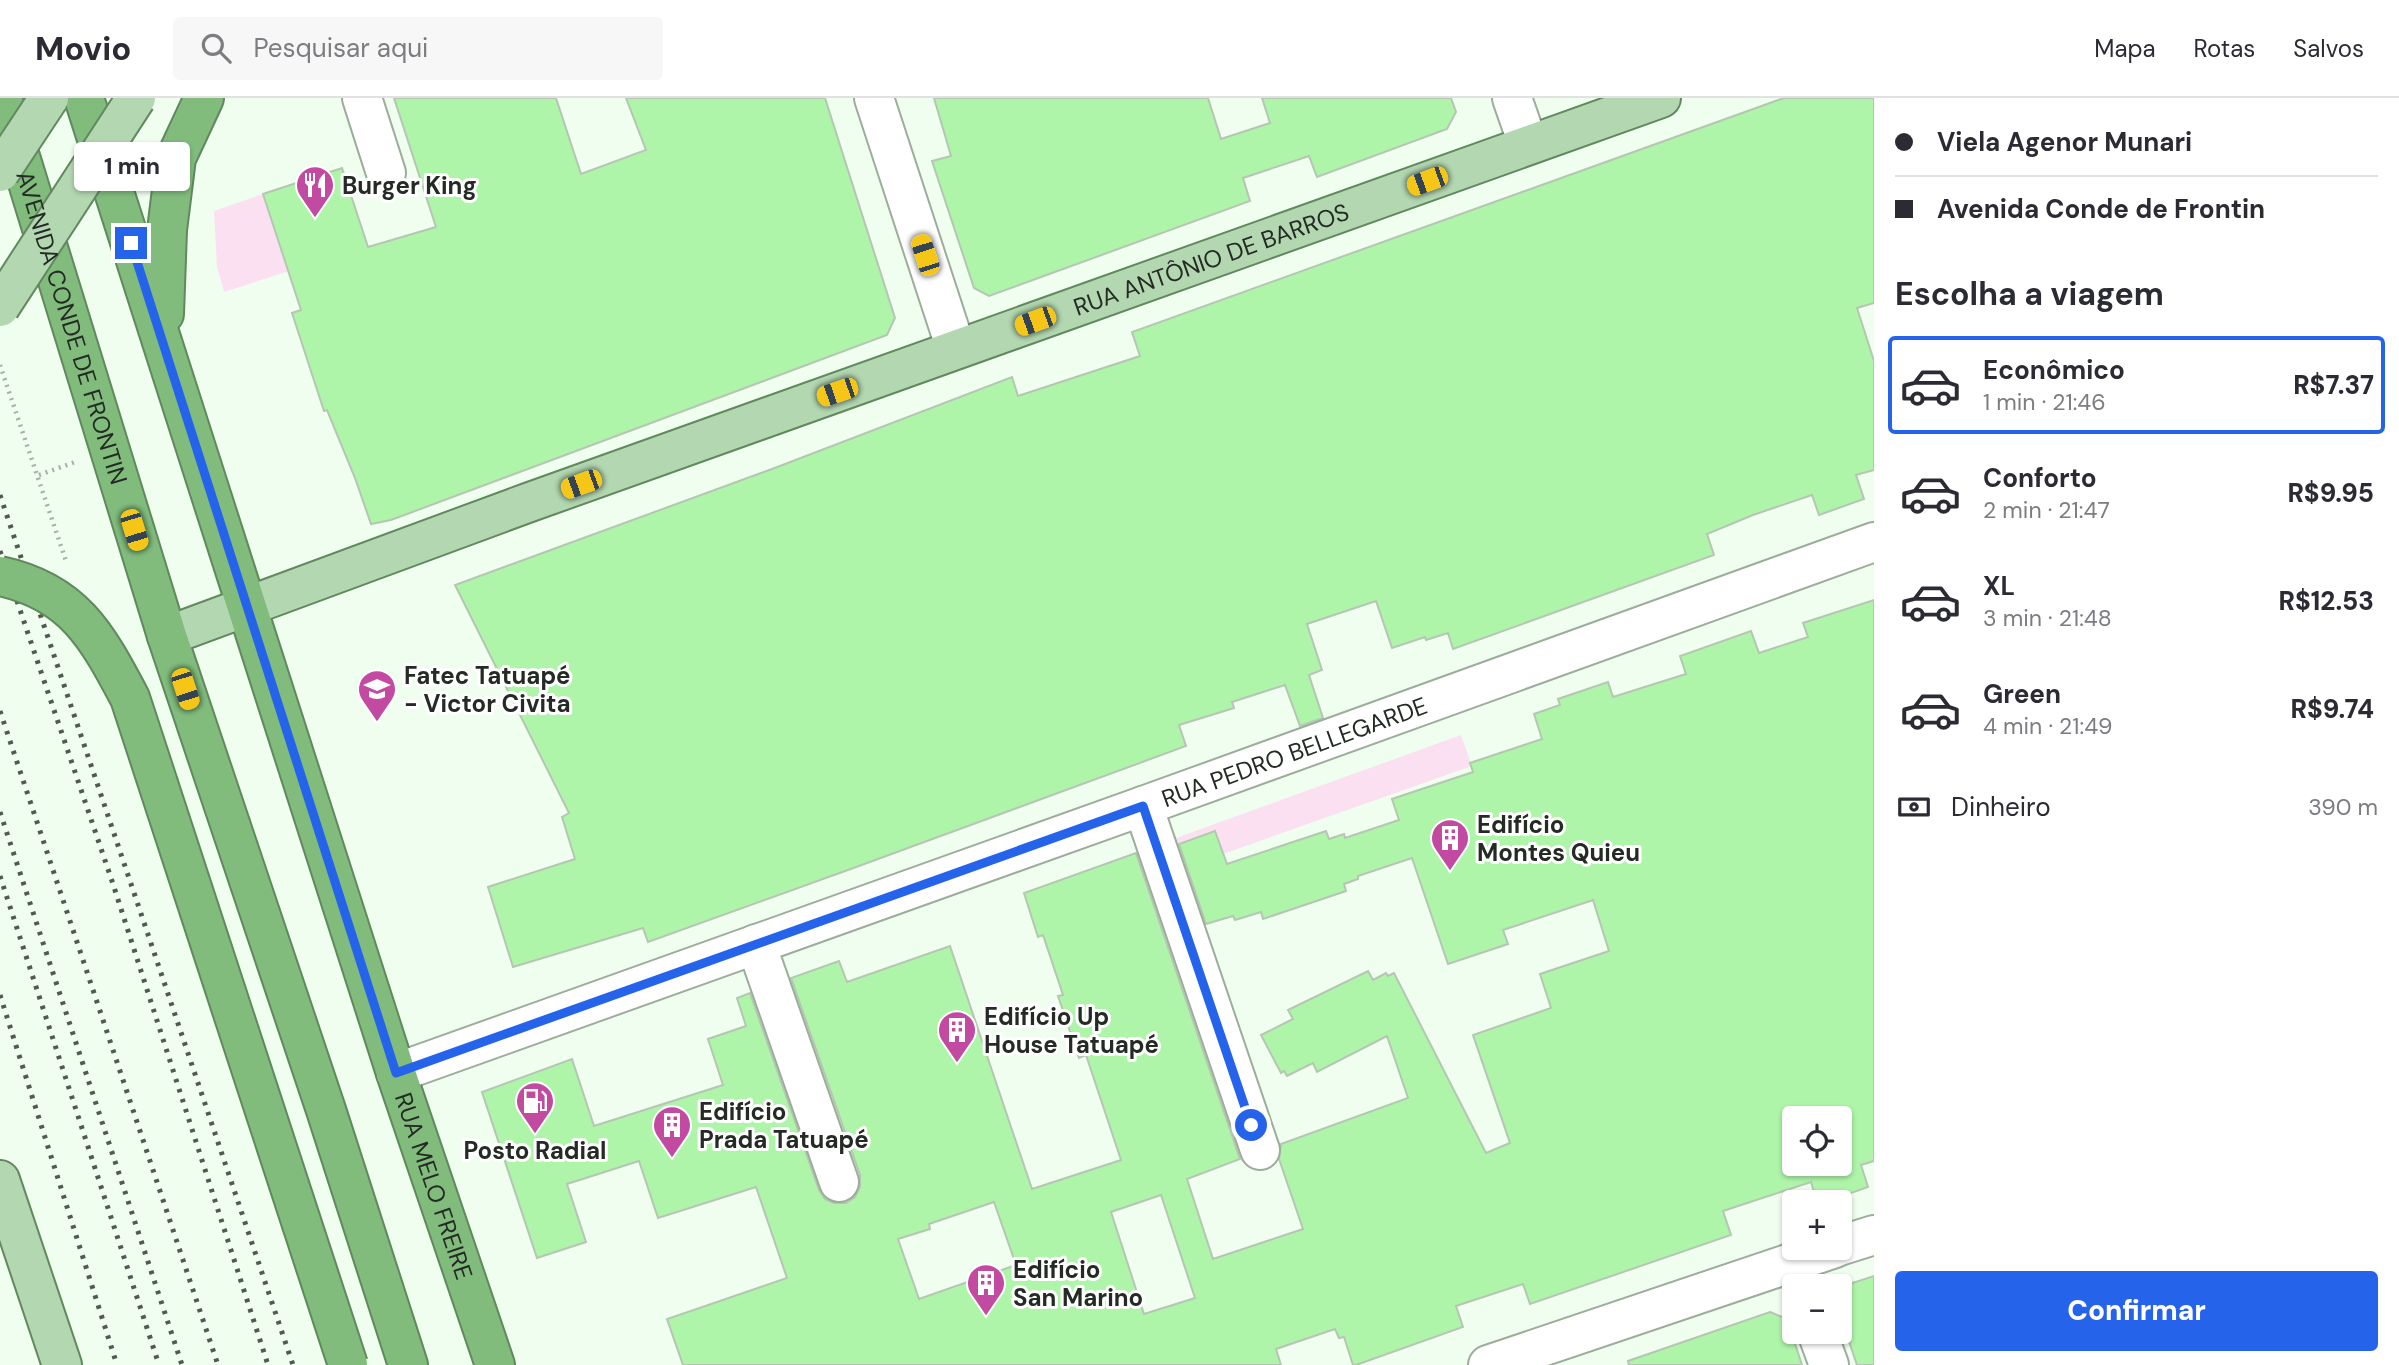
<!DOCTYPE html>
<html lang="pt">
<head>
<meta charset="utf-8">
<style>
  :root { --surface:#fff; --page:#f7f7f7; --text:#2b2b33; --muted:#7c7c81; --line:#e1e1e2; --accent:#2563eb }
  body { margin:0; font-family:"DM Sans",sans-serif; background:var(--page); color:var(--text); height:100vh; display:flex; flex-direction:column; font-size:26px; white-space:nowrap }
  * { box-sizing:border-box; margin:0 }
  p { font-size:23px; color:var(--muted) }
  .icon { flex:none; width:38px; height:38px; fill:none; stroke:currentColor; stroke-width:2; stroke-linecap:round; stroke-linejoin:round }
  .map { position:relative; flex:1; overflow:hidden }
  .side { display:flex; flex-direction:column; background:var(--surface); width:525px }
  .side>* { flex:none }
  .guide { display:grid; align-content:center; height:154px; padding:0 21px; background:var(--surface) }
  .buttons { position:absolute; left:1782px; top:1008px; display:grid; gap:14px }
  .buttons a { display:grid; place-items:center; width:70px; height:70px; border-radius:7px; background:var(--surface); box-shadow:0 2px 5px #0004; font-size:35px }
  .end { position:absolute; width:32px; height:32px; margin:-16px; border:9px solid #2563eb; background:#fff; box-shadow:0 0 0 4px #fff }
  .from { border-radius:50% }
  .bubble { position:absolute; height:49px; border-radius:7px; background:var(--surface); box-shadow:0 2px 5px #0004; font-size:23px; font-weight:800; line-height:49px; text-align:center }
  .car { position:absolute; width:21px; height:42px; margin:-21px -10px; border-radius:9px; box-shadow:0 0 5px 2px #0007; background:linear-gradient(#f5c518 24%,#345 0 40%,#f5c518 0 76%,#345 0 86%,#f5c518 0) }
  .guide b { display:flex; align-items:center; gap:24px; height:66px; font-size:26px }
  .guide b+b { border-top:2px solid var(--line) }
  .guide i { width:18px; height:18px; background:var(--text) }
  ul { padding:0; list-style:none }
  li { display:flex; align-items:center; gap:21px; height:98px; margin:0 14px 10px; padding:0 7px; border:4px solid transparent; border-radius:7px }
  li div { flex:1 }
  li b { display:block; font-size:26px }
  li em { font-style:normal; font-weight:800 }
  li.current { border-color:var(--accent) }
  li>.icon { width:63px; height:63px; stroke-width:1.5 }
  h2 { padding:0 21px; font-size:32px; line-height:84px }
  .pay { display:flex; align-items:center; gap:18px; height:77px; padding:0 21px; font-size:26px }
  .pay p { margin-inline-start:auto }
  .cta { display:flex; gap:14px; margin-top:auto; padding:14px 21px }
  .cta a { flex:1; height:80px; border-radius:7px; background:var(--accent); color:#fff; font-size:28px; font-weight:800; line-height:80px; text-align:center }
  header { display:flex; align-items:center; gap:42px; box-sizing:border-box; height:98px; padding:0 35px; background:var(--surface); border-bottom:2px solid var(--line) }
  header strong { font-size:33px }
  nav { display:flex; gap:38px; margin-inline-start:auto; font-size:24px }
  .search { width:490px; height:63px; background:var(--page); display:flex; align-items:center; gap:18px; box-sizing:border-box; padding:0 24px; border-radius:7px; color:var(--muted); font-size:26px }
  main { display:flex; flex:1; min-height:0 }
  .map>svg:first-child { display:block }
  .green { fill:#fbe0f1 }
  .building { fill:#aef5a9; stroke:#b5c6b3; stroke-width:2; fill-rule:evenodd }
  .lines { fill:none; stroke-linecap:round; stroke-linejoin:round }
  .minor-casing { stroke:#9cad9b; stroke-width:42 }
  .major-casing { stroke:#60895e; stroke-width:42 }
  .highway-casing { stroke:#60895e; stroke-width:42 }
  .path { stroke:#a6b2a6; stroke-width:4.5; stroke-dasharray:2 5; stroke-linecap:butt }
  .minor { stroke:#fff; stroke-width:38 }
  .major { stroke:#b3d7b1; stroke-width:38 }
  .highway { stroke:#81bc7d; stroke-width:38 }
  .rail { stroke:#515951; stroke-width:5; stroke-dasharray:3.5 7; stroke-linecap:butt }
  .major-bridge-casing { stroke:#60895e; stroke-width:42; stroke-linecap:butt }
  .highway-bridge-casing { stroke:#60895e; stroke-width:42; stroke-linecap:butt }
  .major-bridge { stroke:#b3d7b1; stroke-width:38 }
  .highway-bridge { stroke:#81bc7d; stroke-width:38 }
  .route { stroke:#2563eb; stroke-width:9 }
  .labels { text-anchor:middle; dominant-baseline:central; stroke-width:6; stroke-linejoin:round; paint-order:stroke }
  .poi-label { font-size:24px; font-weight:bold; fill:#242b24; stroke:#fff; text-anchor:start }
  .street-label { font-size:24px; fill:#242b24; stroke:#fff }
</style>
</head>
<body>
<header>
<strong>Movio</strong>
<div class="search"><svg class="icon" aria-label="search" viewBox="0 0 24 24"><circle cx="10" cy="10" r="6"/><path d="M15 15l6 6"/></svg>Pesquisar aqui</div>
<nav><a>Mapa</a><a>Rotas</a><a>Salvos</a></nav>
</header>
<main>
<div class="map">
<svg width="1874" height="1267" viewBox="0 0 1874 1267">
  <rect width="100%" height="100%" fill="#f0feef"/>
  <!-- green -->
  <g class="green">
    <path d="M263,96L289,173L224,194L217,169L214,113Z"/>
    <path d="M1461,637L1472,668L1172,774L1162,745Z"/>
  </g>
  <!-- building -->
  <g class="building">
    <path d="M394,0H556L581,76L646,52L626,0H825L895,220L887,237L391,422L371,426L355,380L327,312L324,313L292,215L301,212L263,96L342,70L368,149L436,129Z"/>
    <path d="M934,0H1208L1221,41L1270,25L1262,0H1451L1456,14L1447,31L1317,79L1309,58L1243,80L1250,103L989,198L974,190L932,63L951,58Z"/>
    <path d="M1784,0H1874V205L1857,210L1874,263V372L1856,377L1864,401L1819,417L1812,397L1753,417L1707,436L1714,457L1453,551L1448,535L1426,542L1425,539L1392,550L1376,503L1307,526L1322,572L1309,577L1323,620L1300,628L1285,587L1232,604L1234,610L1179,627L1186,648L848,772L648,844L643,830L513,869L488,789L575,761L562,719L569,715L455,487L772,371L1012,279L1018,298L1140,258L1132,234Z"/>
    <path d="M1874,502V1063L1861,1067L1868,1089L1826,1104H1817L1811,1084L1723,1113L1731,1137L1530,1206L1523,1186L1456,1208L1463,1229L1356,1267H1353L1344,1239L1339,1240L1335,1231L1276,1251L1281,1267H683L667,1221L787,1180L756,1089L658,1120L639,1063L567,1086L586,1144L537,1160L482,994L572,961L594,1028L723,987L708,941L746,928L737,900L750,895L819,1092L825,1101L834,1105H846L855,1099L860,1089V1077L791,880L839,863L847,884L950,848L1032,1091L1121,1062L1086,957L1079,960L1058,898L1063,897L1043,837L1038,839L1024,795L1136,755L1240,1061L1187,1081L1213,1161L1303,1131L1279,1061L1281,1046L1408,1000L1387,938L1317,974L1313,965L1287,978L1284,973L1281,975L1261,937L1293,921L1288,912L1368,873L1373,882L1386,875L1388,878L1394,875L1486,1055L1510,1045L1473,937L1551,910L1540,876L1609,853L1593,802L1503,832L1508,846L1448,866L1412,760L1358,778V781L1344,786L1346,793L1263,821L1261,814L1235,822L1233,818L1206,826L1179,746L1215,733L1227,766L1326,733L1329,741L1344,736L1345,740L1399,722L1392,701L1473,674L1470,665L1542,641L1534,616L1560,607L1558,601L1608,584L1613,599L1686,576L1680,558L1751,533L1759,555L1808,539L1803,525ZM1794,1020H1839V1066H1794ZM1161,1097L1195,1200L1144,1216L1111,1114ZM994,1104L1016,1167L919,1201L898,1141L930,1131L929,1126Z"/>
    <path d="M1874,1178V1267H1857L1839,1214V1196L1843,1188Z"/>
    <path d="M1770,1214L1787,1221L1802,1267H1629L1628,1263Z"/>
  </g>
  <g class="lines">
    <defs>
      <g id="minor">
        <path d="M362,0L386,75"/>
        <path d="M874,0L956,251"/>
        <path d="M1512,0L1528,46"/>
        <path d="M1143,708L1260,1052"/>
        <path d="M756,846L839,1084"/>
        <path id="s1" d="M396,975L1143,708L1874,444"/>
        <path d="M1839,1148L1874,1137"/>
        <path d="M1817,1234L1829,1267"/>
        <path d="M1488,1267L1835,1150"/>
      </g>
      <g id="major">
        <path id="s2" d="M167,538L530,404L1661,0"/>
        <path d="M0,1082L62,1267"/>
      </g>
      <g id="highway">
        <path id="s3" d="M2,0L167,538L326,1012L408,1267"/>
        <path id="s4" d="M84,0L396,975L495,1267"/>
        <path d="M164,216L167,132L176,60L204,0"/>
      </g>
    </defs>
    <!-- minor casing -->
    <use href="#minor" class="minor-casing"/>
    <!-- major casing -->
    <use href="#major" class="major-casing"/>
    <!-- highway casing -->
    <use href="#highway" class="highway-casing"/>
    <!-- path -->
    <g class="path">
      <path d="M0,267L66,463"/>
      <path d="M39,377L78,363"/>
    </g>
    <!-- minor -->
    <use href="#minor" class="minor"/>
    <!-- major -->
    <use href="#major" class="major"/>
    <!-- highway -->
    <use href="#highway" class="highway"/>
    <!-- rail -->
    <g class="rail">
      <path d="M0,397L293,1267"/>
      <path d="M0,453L112,783L268,1267"/>
      <path d="M0,613L218,1267"/>
      <path d="M0,714L182,1267"/>
      <path d="M0,778L159,1267"/>
      <path d="M0,897L117,1267"/>
    </g>
    <defs>
      <g id="major-bridge">
        <path d="M0,74L49,0"/>
        <path d="M0,209L136,0"/>
      </g>
      <path id="highway-bridge" d="M0,478C74,494 97,538 130,600L348,1267"/>
    </defs>
    <!-- major-bridge casing -->
    <use href="#major-bridge" class="major-bridge-casing"/>
    <!-- highway-bridge casing -->
    <use href="#highway-bridge" class="highway-bridge-casing"/>
    <!-- major-bridge -->
    <use href="#major-bridge" class="major-bridge"/>
    <!-- highway-bridge -->
    <use href="#highway-bridge" class="highway-bridge"/>
  </g>
  <g class="lines">
    <!-- route -->
    <path class="route" d="M131,145L396,975L1143,708L1251,1027"/>
  </g>
  <!-- icons -->
  <defs>
    <symbol id="restaurant-pin" viewBox="-11 -11 22 30"><path d="M0 17L-7.5 6A9.5 9.5 0 1 1 7.5 6Z" fill="#c24aa0" stroke="#fff"/><path d="M-5-6h1v4h1v-4h1v4h1v-4h1v5L-1.5 .5V6h-2V.5L-5-1ZM5-6V6H3V1.5H1.5Q1.5-4 5-6Z" fill="#fff"/></symbol>
    <symbol id="university-pin" viewBox="-11 -11 22 30"><path d="M0 17L-7.5 6A9.5 9.5 0 1 1 7.5 6Z" fill="#c24aa0" stroke="#fff"/><path d="M0-5L7-2L0 1L-7-2ZM-4 1L0 2.5L4 1V4Q0 6-4 4Z" fill="#fff"/></symbol>
    <symbol id="building-pin" viewBox="-11 -11 22 30"><path d="M0 17L-7.5 6A9.5 9.5 0 1 1 7.5 6Z" fill="#c24aa0" stroke="#fff"/><path d="M-4-6H4V6H1V3H-1V6H-4ZM-2.5-4.3h1.7v1.8h-1.7ZM.8-4.3h1.7v1.8H.8ZM-2.5-1h1.7V.8h-1.7ZM.8-1h1.7V.8H.8Z" fill="#fff"/></symbol>
    <symbol id="fuel-pin" viewBox="-11 -11 22 30"><path d="M0 17L-7.5 6A9.5 9.5 0 1 1 7.5 6Z" fill="#c24aa0" stroke="#fff"/><path d="M-5.5-6h7V0h2V4h1.3V-2.5L3-4.5l.8-.8L6-3V5H2.5V1h-1V6h-7ZM-4.2-4.7v3.2H.2V-4.7Z" fill="#fff"/></symbol>
  </defs>
  <g fill-rule="evenodd">
    <use href="#restaurant-pin" x="293" y="65" width="44" height="60"/>
    <use href="#university-pin" x="355" y="569" width="44" height="60"/>
    <use href="#building-pin" x="1428" y="718" width="44" height="60"/>
    <use href="#building-pin" x="935" y="910" width="44" height="60"/>
    <use href="#fuel-pin" x="513" y="981" width="44" height="60"/>
    <use href="#building-pin" x="650" y="1005" width="44" height="60"/>
    <use href="#building-pin" x="964" y="1163" width="44" height="60"/>
  </g>
  <g class="labels">
    <!-- poi labels -->
    <g class="poi-label">
      <text x="342" y="87">Burger King</text>
      <text x="404" y="577">Fatec Tatuapé<tspan x="404" dy="28">- Victor Civita</tspan></text>
      <text x="1477" y="726">Edifício<tspan x="1477" dy="28">Montes Quieu</tspan></text>
      <text x="984" y="918">Edifício Up<tspan x="984" dy="28">House Tatuapé</tspan></text>
      <text x="699" y="1013">Edifício<tspan x="699" dy="28">Prada Tatuapé</tspan></text>
      <text x="535" y="1052" text-anchor="middle">Posto Radial</text>
      <text x="1013" y="1171">Edifício<tspan x="1013" dy="28">San Marino</tspan></text>
    </g>
    <!-- street labels -->
    <g class="street-label">
      <text stroke="none"><textPath href="#s2" startOffset="1110">RUA ANTÔNIO DE BARROS</textPath></text>
      <text stroke="none"><textPath href="#s3" startOffset="240">AVENIDA CONDE DE FRONTIN</textPath></text>
      <text stroke="none"><textPath href="#s1" startOffset="954">RUA PEDRO BELLEGARDE</textPath></text>
      <text stroke="none"><textPath href="#s4" startOffset="1143">RUA MELO FREIRE</textPath></text>
    </g>
  </g>
</svg>
<div class="buttons">
<a><svg class="icon" aria-label="locate" viewBox="0 0 24 24"><circle cx="12" cy="12" r="6"/><path d="M12 2v4M12 18v4M2 12h4M18 12h4"/></svg></a>
<a>+</a>
<a>−</a>
</div>
<i class="end from" style="left:1251px;top:1027px"></i>
<i class="end" style="left:131px;top:145px"></i>
<div class="bubble" style="left:74px;top:44px;width:116px">1 min</div>
<i class="car" style="left:1427px;top:83px;rotate:250deg"></i>
<i class="car" style="left:925px;top:157px;rotate:342deg"></i>
<i class="car" style="left:1035px;top:223px;rotate:250deg"></i>
<i class="car" style="left:837px;top:294px;rotate:251deg"></i>
<i class="car" style="left:581px;top:386px;rotate:250deg"></i>
<i class="car" style="left:134px;top:432px;rotate:163deg"></i>
<i class="car" style="left:185px;top:591px;rotate:162deg"></i>
</div>
<section class="side">
<div class="guide">
<b><i class="from"></i>Viela Agenor Munari</b>
<b><i></i>Avenida Conde de Frontin</b>
</div>
<h2>Escolha a viagem</h2>
<ul>
<li class="current"><svg class="icon" aria-label="car" viewBox="0 0 24 24"><path d="M5 17H2v-5l4-1 3-4h7l3 4 3 1v5h-3M9 17h6M6 11h13"/><circle cx="7" cy="17" r="2"/><circle cx="17" cy="17" r="2"/></svg><div><b>Econômico</b><p>1 min · 21:46</p></div><em>R$7.37</em></li>
<li><svg class="icon" aria-label="car" viewBox="0 0 24 24"><path d="M5 17H2v-5l4-1 3-4h7l3 4 3 1v5h-3M9 17h6M6 11h13"/><circle cx="7" cy="17" r="2"/><circle cx="17" cy="17" r="2"/></svg><div><b>Conforto</b><p>2 min · 21:47</p></div><em>R$9.95</em></li>
<li><svg class="icon" aria-label="car" viewBox="0 0 24 24"><path d="M5 17H2v-5l4-1 3-4h7l3 4 3 1v5h-3M9 17h6M6 11h13"/><circle cx="7" cy="17" r="2"/><circle cx="17" cy="17" r="2"/></svg><div><b>XL</b><p>3 min · 21:48</p></div><em>R$12.53</em></li>
<li><svg class="icon" aria-label="car" viewBox="0 0 24 24"><path d="M5 17H2v-5l4-1 3-4h7l3 4 3 1v5h-3M9 17h6M6 11h13"/><circle cx="7" cy="17" r="2"/><circle cx="17" cy="17" r="2"/></svg><div><b>Green</b><p>4 min · 21:49</p></div><em>R$9.74</em></li>
</ul>
<div class="pay"><svg class="icon" aria-label="cash" viewBox="0 0 24 24"><path d="M3 7h18v10H3z"/><circle cx="12" cy="12" r="2"/></svg>Dinheiro<p>390 m</p></div>
<div class="cta"><a>Confirmar</a></div>
</section>
</main>
</body>
</html>
